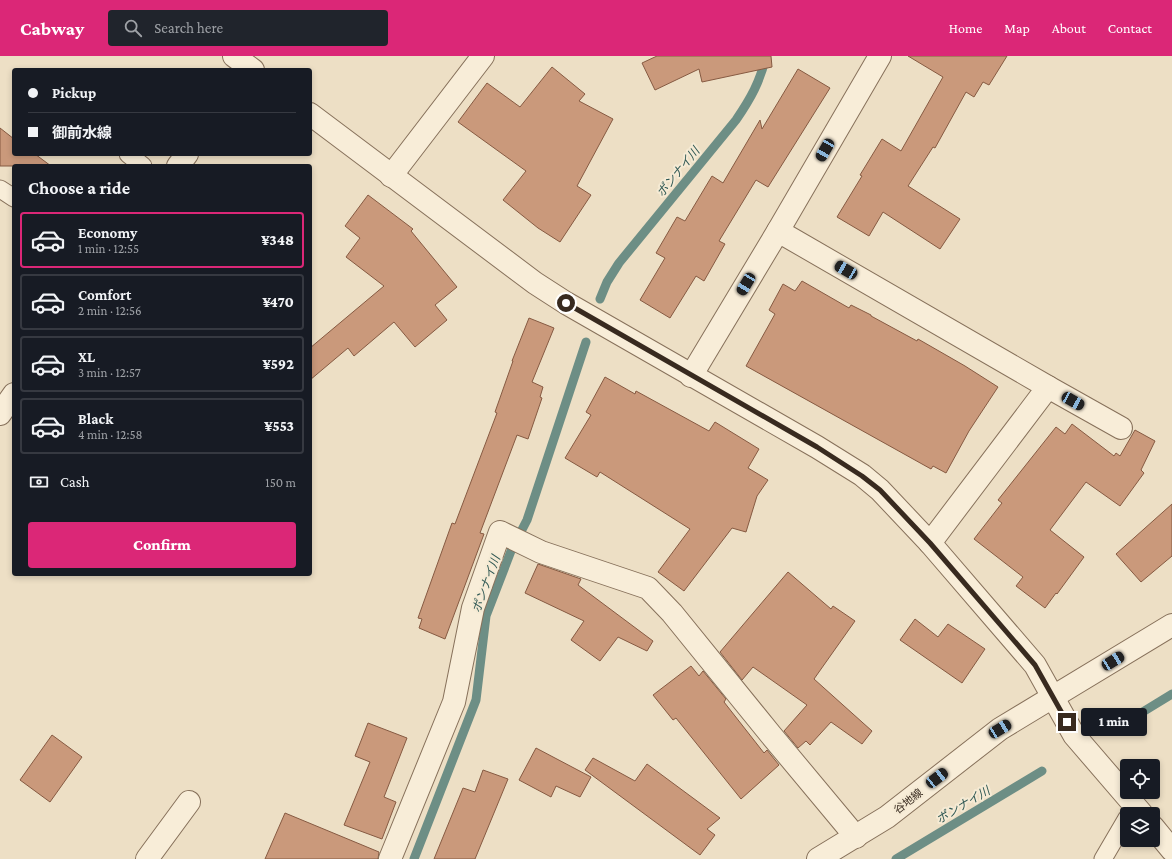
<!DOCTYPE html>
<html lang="en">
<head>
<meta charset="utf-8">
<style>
  :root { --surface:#171b24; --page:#20242c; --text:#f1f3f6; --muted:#9ea1a6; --line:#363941; --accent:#db2777 }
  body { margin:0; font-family:"Crimson Pro","Noto Sans JP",serif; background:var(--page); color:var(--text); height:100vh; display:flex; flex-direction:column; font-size:15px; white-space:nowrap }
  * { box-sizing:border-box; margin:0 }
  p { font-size:13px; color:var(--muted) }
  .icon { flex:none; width:22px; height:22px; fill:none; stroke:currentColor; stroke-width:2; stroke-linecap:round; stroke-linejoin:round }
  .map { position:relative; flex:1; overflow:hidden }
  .drawer { position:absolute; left:12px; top:108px; width:300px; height:412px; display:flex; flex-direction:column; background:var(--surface); border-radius:4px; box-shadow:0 2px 6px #0003 }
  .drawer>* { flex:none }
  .banner { position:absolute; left:12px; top:12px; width:300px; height:88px; border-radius:4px; box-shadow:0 2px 6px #0003; display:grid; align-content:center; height:88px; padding:0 16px; background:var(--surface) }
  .controls { position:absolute; left:1120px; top:703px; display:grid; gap:8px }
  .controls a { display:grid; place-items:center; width:40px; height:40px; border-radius:4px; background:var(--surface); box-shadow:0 2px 6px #0003; font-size:20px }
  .end { position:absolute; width:18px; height:18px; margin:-9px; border:5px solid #382a1f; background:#fff; box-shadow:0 0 0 2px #fff }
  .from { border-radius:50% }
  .bubble { position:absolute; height:28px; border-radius:4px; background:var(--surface); box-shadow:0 2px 6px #0003; font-size:13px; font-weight:800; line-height:28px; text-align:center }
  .car { position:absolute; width:12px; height:24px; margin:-12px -6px; border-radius:5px; box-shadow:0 0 3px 1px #0007; background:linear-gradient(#222 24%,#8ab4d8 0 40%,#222 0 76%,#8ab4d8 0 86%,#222 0) }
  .banner b { display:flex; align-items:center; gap:14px; height:38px; font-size:15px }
  .banner b+b { border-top:1px solid var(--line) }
  .banner i { width:10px; height:10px; background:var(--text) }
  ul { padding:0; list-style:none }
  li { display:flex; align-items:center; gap:12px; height:56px; margin:0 8px 6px; padding:0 8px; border:2px solid var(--line); border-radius:4px }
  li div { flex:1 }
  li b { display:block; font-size:15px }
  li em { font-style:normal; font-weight:800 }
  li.active { border-color:var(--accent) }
  li>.icon { width:36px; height:36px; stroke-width:1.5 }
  h2 { padding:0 16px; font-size:18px; line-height:48px }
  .pay { display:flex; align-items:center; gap:10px; height:44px; padding:0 16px; font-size:15px }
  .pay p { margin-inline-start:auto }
  .cta { display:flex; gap:8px; margin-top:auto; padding:8px 16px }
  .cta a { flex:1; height:46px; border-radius:4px; background:var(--accent); color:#fff; font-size:16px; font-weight:800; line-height:46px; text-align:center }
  header { display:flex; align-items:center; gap:24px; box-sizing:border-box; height:56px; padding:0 20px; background:var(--accent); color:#fff }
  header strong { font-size:19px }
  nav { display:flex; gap:22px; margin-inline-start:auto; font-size:14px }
  .search { width:280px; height:36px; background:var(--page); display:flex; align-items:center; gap:10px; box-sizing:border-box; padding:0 14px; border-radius:4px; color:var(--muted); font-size:15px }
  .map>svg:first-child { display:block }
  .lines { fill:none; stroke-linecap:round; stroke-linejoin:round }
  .stream { stroke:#6d8e85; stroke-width:9 }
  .building { fill:#ca997b; stroke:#865a42 }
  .service-casing { stroke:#87715b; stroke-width:19 }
  .minor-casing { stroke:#87715b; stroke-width:24 }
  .tertiary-casing { stroke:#87715b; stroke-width:24 }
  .service { stroke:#f8edd8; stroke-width:17 }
  .minor { stroke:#f8edd8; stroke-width:22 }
  .tertiary { stroke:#f8edd8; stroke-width:22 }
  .route { stroke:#382a1f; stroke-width:5 }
  .labels { text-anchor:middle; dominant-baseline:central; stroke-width:4; stroke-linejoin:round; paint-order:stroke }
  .street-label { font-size:11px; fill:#382a1f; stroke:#f5ead4 }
  .water-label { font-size:12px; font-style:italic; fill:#2e5753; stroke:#f5ead4 }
</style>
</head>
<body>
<header>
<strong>Cabway</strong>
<div class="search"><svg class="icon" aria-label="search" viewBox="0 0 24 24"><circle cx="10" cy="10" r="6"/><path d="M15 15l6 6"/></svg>Search here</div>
<nav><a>Home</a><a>Map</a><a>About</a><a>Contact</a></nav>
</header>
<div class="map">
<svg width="1172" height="803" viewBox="0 0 1172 803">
  <rect width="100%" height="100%" fill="#eddfc5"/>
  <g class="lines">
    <!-- stream -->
    <g class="stream">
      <path d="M600,243L607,226L619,207L736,64C751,42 760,26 766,0"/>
      <path d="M1141,657L1172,638"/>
      <path d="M414,803L476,644L486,560L511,495L527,464L586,286"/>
      <path d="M896,803L1042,715"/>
    </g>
  </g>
  <!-- building -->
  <g class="building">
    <path d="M657,0H771L772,11L702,26L699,13L655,34L642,7Z"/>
    <path d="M908,0H1007L989,29L983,26L974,41L966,36L935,92L933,91L908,130L960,163L940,193L883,156L869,180L837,161L862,120L860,119L882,83L901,95L943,21Z"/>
    <path d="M552,11L585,38L579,45L613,63L577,130L591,139L560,186L538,172L503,144L526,115L458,66L487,27L520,51Z"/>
    <path d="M798,13L830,32L768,131L756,124L719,185L725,188L704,225L696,220L670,262L640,244L665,202L656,197L677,161L685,165L712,120L723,127L760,64L762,73Z"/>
    <path d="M0,72L14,83V98H35L51,110H0Z"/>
    <path d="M368,139L413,173L411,175L457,231L435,249L447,264L415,291L394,266L354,300L348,292L310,324V292L384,230L346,201L360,182L345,170Z"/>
    <path d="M802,225L849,252L851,249L871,259V260L917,285L918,283L965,310L998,331L969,375L946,417L933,410L931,413L746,310L775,258L769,254L783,228L795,235Z"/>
    <path d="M529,262L554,272L532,326L543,331L540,341L542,342L528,383L517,379L480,477L484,478L445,583L419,572L422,563L418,562L452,467L455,468L497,357L495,356L513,305H512Z"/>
    <path d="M605,321L635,338L636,335L709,375L715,366L759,393L748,412L768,424L757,440L746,476L732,472L684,535L658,516L690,473L600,416L597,421L565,402L591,359L586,356Z"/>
    <path d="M1072,368L1114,400L1116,397L1120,400L1135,374L1155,385L1141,414L1144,417L1120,450L1086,426L1050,474L1084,501L1057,538L1056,537L1045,552L1016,530L1023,521L974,483L1002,447L998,444L1056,371L1065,378Z"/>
    <path d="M1172,448V500L1141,526L1116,498Z"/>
    <path d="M538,508L581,523L578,529L653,585L647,595L618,581L600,605L571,584L584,565L525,537Z"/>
    <path d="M788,516L831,553L833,550L855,565L814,623L872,675L862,688L831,666L810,689L806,685L798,692L784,675L807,649L753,611L742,624L720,596Z"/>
    <path d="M915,563L938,581L948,568L985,593L962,627L900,584Z"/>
    <path d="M691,610L699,620L703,615L726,643L724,646L764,697L767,694L779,709L741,743L676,662L673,664L653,639Z"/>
    <path d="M368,667L407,682L384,741L396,746L382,783L344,769L370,706L355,700Z"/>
    <path d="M52,679L82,701L50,746L20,724Z"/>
    <path d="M536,692L591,721L580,741L556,730L551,741L519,724Z"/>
    <path d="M593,702L635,725L647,708L720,762L707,773L715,779L700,799L585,714Z"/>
    <path d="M483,714L508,723L475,803H434L463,732L475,736Z"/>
    <path d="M285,757L379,796L378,803H265Z"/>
  </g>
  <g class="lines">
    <defs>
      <g id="service">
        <path d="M128,98L143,110"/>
        <path d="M0,133L14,142"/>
        <path d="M1103,803L1127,762"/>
      </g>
      <g id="minor">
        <path d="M178,110L187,98"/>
        <path d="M391,120L483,0"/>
        <path d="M778,175L1048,331L930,487"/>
        <path d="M691,320L778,175L880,0"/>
        <path d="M1048,331L1121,372"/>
        <path d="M0,358L14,338"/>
        <path d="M147,803L189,746"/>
        <path d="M390,803L454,646L473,552L500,476L541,496L648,532L672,557L771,679L856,781"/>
      </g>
      <g id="tertiary">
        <path d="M234,0L253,14"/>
        <path d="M310,58L535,227L566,247L817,391L862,419L880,434L930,487L1035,609L1074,679L1142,758"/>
        <path d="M1153,771L1172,794"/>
        <path d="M818,803L887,761L1000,673L1172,569"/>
      </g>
    </defs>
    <!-- service casing -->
    <use href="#service" class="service-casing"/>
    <!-- minor casing -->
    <use href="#minor" class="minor-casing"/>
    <!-- tertiary casing -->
    <use href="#tertiary" class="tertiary-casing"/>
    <!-- service -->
    <use href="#service" class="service"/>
    <!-- minor -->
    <use href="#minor" class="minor"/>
    <!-- tertiary -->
    <use href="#tertiary" class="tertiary"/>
  </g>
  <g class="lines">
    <!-- route -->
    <path class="route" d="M566,247L817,391L862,420L880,434L930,487L1035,609L1067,666"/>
  </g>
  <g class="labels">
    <!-- street labels -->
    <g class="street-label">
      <text transform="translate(908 745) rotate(-38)">谷地線</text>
    </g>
    <!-- water labels -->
    <g class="water-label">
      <text transform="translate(678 116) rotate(-51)">ポンナイ川</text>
      <text transform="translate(486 528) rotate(-70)">ポンナイ川</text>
      <text transform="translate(963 749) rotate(-31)">ポンナイ川</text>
    </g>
  </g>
</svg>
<div class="controls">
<a><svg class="icon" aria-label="locate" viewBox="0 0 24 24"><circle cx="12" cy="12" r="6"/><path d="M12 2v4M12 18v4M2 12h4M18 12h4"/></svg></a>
<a><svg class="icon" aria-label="layers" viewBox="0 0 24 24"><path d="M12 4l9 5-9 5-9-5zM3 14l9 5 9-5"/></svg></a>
</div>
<i class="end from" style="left:566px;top:247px"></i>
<i class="end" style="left:1067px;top:666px"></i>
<div class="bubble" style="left:1081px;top:652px;width:66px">1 min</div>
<i class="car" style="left:825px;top:94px;rotate:210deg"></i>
<i class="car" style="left:846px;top:214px;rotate:300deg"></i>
<i class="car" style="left:746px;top:228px;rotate:211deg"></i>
<i class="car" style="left:1073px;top:345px;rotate:119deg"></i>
<i class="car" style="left:1113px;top:605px;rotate:58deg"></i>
<i class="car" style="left:1000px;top:673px;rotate:59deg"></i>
<i class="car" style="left:937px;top:722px;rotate:52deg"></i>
<div class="banner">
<b><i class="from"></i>Pickup</b>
<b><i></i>御前水線</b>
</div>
<section class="drawer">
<h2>Choose a ride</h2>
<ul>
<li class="active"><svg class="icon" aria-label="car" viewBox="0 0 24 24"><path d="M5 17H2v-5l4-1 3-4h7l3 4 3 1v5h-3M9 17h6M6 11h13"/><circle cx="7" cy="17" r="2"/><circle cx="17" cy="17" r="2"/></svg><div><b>Economy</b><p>1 min · 12:55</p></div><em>¥348</em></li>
<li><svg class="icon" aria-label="car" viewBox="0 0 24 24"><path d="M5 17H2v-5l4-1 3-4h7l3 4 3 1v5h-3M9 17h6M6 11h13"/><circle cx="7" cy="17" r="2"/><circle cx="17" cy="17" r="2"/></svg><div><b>Comfort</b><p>2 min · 12:56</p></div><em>¥470</em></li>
<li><svg class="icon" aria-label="car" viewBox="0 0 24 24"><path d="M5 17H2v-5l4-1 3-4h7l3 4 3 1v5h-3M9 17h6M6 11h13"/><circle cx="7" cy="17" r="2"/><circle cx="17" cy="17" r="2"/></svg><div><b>XL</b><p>3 min · 12:57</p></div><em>¥592</em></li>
<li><svg class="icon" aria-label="car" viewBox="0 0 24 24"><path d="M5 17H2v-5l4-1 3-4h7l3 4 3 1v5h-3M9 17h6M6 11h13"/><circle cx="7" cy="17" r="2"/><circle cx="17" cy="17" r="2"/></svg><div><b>Black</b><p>4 min · 12:58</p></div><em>¥553</em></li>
</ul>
<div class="pay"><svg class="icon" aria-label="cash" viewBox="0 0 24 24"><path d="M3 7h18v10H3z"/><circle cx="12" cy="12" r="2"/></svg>Cash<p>150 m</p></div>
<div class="cta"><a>Confirm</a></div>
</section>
</div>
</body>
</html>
